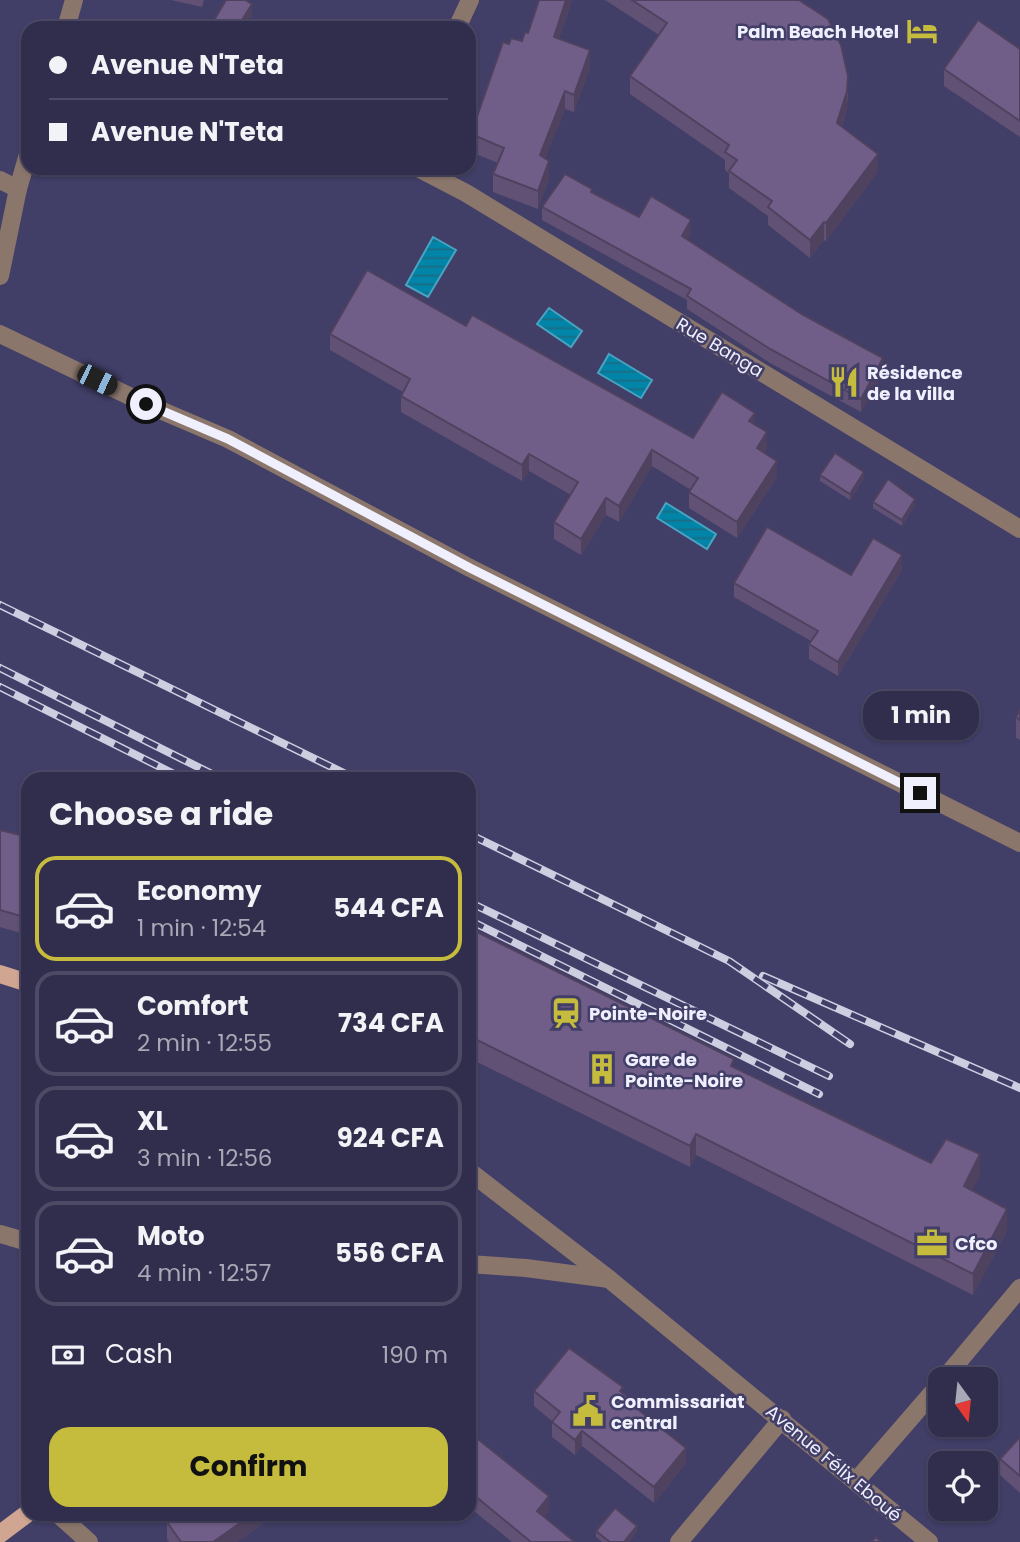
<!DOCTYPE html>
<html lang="en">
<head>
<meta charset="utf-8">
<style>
  :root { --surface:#312e4d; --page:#393654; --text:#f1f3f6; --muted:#a8a8b6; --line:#4c4a65; --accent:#c5bc3d }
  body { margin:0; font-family:Poppins,sans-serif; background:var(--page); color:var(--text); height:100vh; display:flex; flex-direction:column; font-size:26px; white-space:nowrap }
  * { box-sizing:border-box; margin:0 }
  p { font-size:23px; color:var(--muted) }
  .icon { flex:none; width:38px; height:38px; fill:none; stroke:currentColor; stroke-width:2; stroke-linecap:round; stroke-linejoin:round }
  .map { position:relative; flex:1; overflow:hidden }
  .side { position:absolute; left:21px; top:772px; width:455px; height:749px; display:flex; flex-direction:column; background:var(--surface); border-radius:21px; box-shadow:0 2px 5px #0004,0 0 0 2px var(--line) }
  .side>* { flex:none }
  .top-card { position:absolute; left:21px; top:21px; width:455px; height:154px; border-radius:21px; box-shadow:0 2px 5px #0004,0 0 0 2px var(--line); display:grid; align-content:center; height:154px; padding:0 28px; background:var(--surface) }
  .needle { width:46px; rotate:165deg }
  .fabs { position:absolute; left:928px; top:1367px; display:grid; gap:14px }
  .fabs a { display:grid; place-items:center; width:70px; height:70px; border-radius:14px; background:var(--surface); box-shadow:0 2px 5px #0004,0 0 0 2px var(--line); font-size:35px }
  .end { position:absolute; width:32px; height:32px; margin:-16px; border:9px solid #efeffe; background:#111; box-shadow:0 0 0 4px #111 }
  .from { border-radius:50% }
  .bubble { position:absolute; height:49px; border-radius:21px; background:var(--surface); box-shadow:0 2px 5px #0004,0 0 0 2px var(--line); font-size:23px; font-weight:700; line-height:49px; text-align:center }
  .car { position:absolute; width:21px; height:42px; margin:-21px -10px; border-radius:9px; box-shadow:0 0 5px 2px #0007; background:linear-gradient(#222 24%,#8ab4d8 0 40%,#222 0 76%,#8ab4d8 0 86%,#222 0) }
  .top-card b { display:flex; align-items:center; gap:24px; height:66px; font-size:26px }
  .top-card b+b { border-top:2px solid var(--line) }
  .top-card i { width:18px; height:18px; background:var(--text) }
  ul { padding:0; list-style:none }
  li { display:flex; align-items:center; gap:21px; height:105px; margin:0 14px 10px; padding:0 14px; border:4px solid var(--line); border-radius:21px }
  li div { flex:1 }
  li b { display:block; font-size:26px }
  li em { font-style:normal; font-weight:700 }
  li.active { border-color:var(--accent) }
  li>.icon { width:63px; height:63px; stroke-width:1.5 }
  h2 { padding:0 28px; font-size:32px; line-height:84px }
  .pay { display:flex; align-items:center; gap:18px; height:77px; padding:0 28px; font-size:26px }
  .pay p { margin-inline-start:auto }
  .button { display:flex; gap:14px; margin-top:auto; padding:14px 28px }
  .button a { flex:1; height:80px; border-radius:21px; background:var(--accent); color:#111; font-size:28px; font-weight:700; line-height:80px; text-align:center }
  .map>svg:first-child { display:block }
  .water { fill:url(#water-rules); stroke:#48a4c2; stroke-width:2 }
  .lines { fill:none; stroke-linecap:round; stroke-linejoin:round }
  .minor { stroke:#8b766c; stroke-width:18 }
  .tertiary { stroke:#8b766c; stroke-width:18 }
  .primary { stroke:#d0a591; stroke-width:18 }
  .rail-casing { stroke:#cecee1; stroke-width:8 }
  .rail { stroke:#413e67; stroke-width:5; stroke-dasharray:16; stroke-linecap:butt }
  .wall { fill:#615175 }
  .shaded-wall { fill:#4f425f }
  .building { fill:#715e88; stroke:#4f425f; stroke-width:2 }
  .route { stroke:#efeffe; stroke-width:9 }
  .labels { text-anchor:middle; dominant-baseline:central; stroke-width:5; stroke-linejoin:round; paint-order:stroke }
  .poi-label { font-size:18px; font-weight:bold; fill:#efeffe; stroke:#413e67; text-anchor:start }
  .street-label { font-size:18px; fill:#efeffe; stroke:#413e67 }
</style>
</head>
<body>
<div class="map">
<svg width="1020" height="1542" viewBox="0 0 1020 1542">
  <defs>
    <pattern id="water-rules" width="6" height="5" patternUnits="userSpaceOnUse" patternTransform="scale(1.75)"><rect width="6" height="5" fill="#0084a8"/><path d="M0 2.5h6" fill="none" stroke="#1d6c83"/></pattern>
  </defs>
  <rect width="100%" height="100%" fill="#413e67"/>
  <!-- water -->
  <g class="water">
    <path d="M433,237L456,250L428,297L406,285Z"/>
    <path d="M549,308L582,331L571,347L537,324Z"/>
    <path d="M609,354L652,380L641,398L598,373Z"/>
    <path d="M666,503L716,534L707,549L657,518Z"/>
  </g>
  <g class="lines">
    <!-- minor -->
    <g class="minor">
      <path d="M66,28L74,0"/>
      <path d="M457,28L470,0"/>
      <path d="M418,168L466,193L1020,529"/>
      <path d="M0,180L18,189"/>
      <path d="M0,276L18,189L28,154"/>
      <path d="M0,334L146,404L228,439L470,568L1020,843"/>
      <path d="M0,1234L28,1242"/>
      <path d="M944,1379L1020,1288"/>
      <path d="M856,1481L940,1384"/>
      <path d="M58,1514L89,1542"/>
    </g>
    <!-- tertiary -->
    <g class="tertiary">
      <path d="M469,1171L609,1279L929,1542"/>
      <path d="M469,1264L526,1268L609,1279"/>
      <path d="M679,1542L782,1419"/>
    </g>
    <!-- primary -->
    <g class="primary">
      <path d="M0,974L28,983"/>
      <path d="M0,1534L28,1513"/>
    </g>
    <defs>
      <g id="rail">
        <path d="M0,605L356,779"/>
        <path d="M0,668L222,779"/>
        <path d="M0,687L184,779"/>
        <path d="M469,834L729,961L850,1044"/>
        <path d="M469,902L829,1076"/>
        <path d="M469,920L819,1094"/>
        <path d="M763,976L1020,1088"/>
      </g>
    </defs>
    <!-- rail casing -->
    <use href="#rail" class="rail-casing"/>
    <!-- rail -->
    <use href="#rail" class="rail"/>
  </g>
  <!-- wall -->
  <g class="wall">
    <path d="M171,0H204L202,7Z"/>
    <path d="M539,0H572L559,39L590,68L574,112L565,109L545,159L549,179L538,209L493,192V174L498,163L471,152V134L509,44L522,41L528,33Z"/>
    <path d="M605,0H799L848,94L847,108L842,126L878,172L826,241L824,240L810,258L768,225V216L729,188V173L725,170V160L630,94V76L659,35Z"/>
    <path d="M252,16L244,28H213V22Z"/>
    <path d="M1020,49V137L944,86V69Z"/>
    <path d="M592,192L639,217L691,233L687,240L883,372L861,412L770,363L687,309V300L542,220V207Z"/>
    <path d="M466,326L693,438L755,425L767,448L764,453L777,477L737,538L689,508V492L691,490L652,466L619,522L606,515L581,555L554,539V522L571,495L529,471L522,481L401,412V396L403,392L330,350V334Z"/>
    <path d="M820,475L864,478L850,500L820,481Z"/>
    <path d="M873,502L915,505L902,526L873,508Z"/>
    <path d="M902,570L838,676L809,659V644L811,641L734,597V583L851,575Z"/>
    <path d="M1020,710V740L1016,738V717Z"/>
    <path d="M0,830L28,837L24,934L0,927Z"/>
    <path d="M469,928L734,1068L931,1163L980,1175L972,1190L1007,1231L973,1295L696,1155L690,1167L469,1058Z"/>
    <path d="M534,1391L623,1393L642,1413L686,1463L654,1503L582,1446L575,1455L552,1437V1421L534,1406Z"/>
    <path d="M469,1432L549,1511L544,1517L575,1542H512L469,1507Z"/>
    <path d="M1020,1437V1493L1000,1475V1459Z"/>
    <path d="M179,1514H276L237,1542H169L167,1539V1522Z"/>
    <path d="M596,1531L637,1532L629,1542H602L596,1537Z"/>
  </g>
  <!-- shaded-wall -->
  <g class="shaded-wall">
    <path d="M566,0H572L554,54V37Z"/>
    <path d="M252,4V16L244,28H237Z"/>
    <path d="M590,50V68L574,112V95Z"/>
    <path d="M848,76L847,108L837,141V123Z"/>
    <path d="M565,91V109L540,173V155Z"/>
    <path d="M878,154V172L826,241V223Z"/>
    <path d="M549,161V179L538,209V191Z"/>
    <path d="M691,220V233L682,249V236Z"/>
    <path d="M824,222V240L810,258V240Z"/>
    <path d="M883,358V372L861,412V399Z"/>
    <path d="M755,413V429L749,421Z"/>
    <path d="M767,432V448L757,465V448Z"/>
    <path d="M652,450V466L619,522V506Z"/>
    <path d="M529,454V471L522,481V465Z"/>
    <path d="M777,461V477L737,538V522Z"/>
    <path d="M864,472V478L850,500V494Z"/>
    <path d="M606,498V515L581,555V539Z"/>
    <path d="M915,499V505L902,526V520Z"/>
    <path d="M902,555V570L838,676V662Z"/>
    <path d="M28,900V917L24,934V917Z"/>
    <path d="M696,1134V1155L690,1167V1146Z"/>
    <path d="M980,1154V1175L964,1207V1186Z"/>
    <path d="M1007,1209V1231L973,1295V1274Z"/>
    <path d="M582,1431V1446L575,1455V1440Z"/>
    <path d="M686,1448V1463L654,1503V1487Z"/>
    <path d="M549,1496V1511L537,1526V1511Z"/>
    <path d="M253,1514H276L237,1542H213Z"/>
    <path d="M637,1526V1532L629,1542H624Z"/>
  </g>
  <!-- building -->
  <g class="building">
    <path d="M226,0H245L252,4L237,28H223L213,22Z"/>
    <path d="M539,0H566L554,37L590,50L574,95L565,91L540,155L549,161L538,191L493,174L504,148L471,134L503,42L509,44L511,38L522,41L525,32L528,33Z"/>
    <path d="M632,0H799L828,19L841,45L848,76L847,91L837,123L878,154L826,223L824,222L810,240L768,207L772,201L729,171L737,160L725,152L729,145L630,76L667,23Z"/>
    <path d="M978,20L1020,49V121L944,69Z"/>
    <path d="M565,174L592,189L591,192L639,217L651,196L691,220L682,236L803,315L883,358L861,399L770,349L687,296L691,289L542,207Z"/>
    <path d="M367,270L466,326L472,315L693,438L722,392L755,413L749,421L767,432L757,448L777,461L737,522L689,492L698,478L652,450L619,506L606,498L581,539L554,522L578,482L529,454L522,465L401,396L410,379L330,334Z"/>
    <path d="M835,453L864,472L850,494L820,475Z"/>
    <path d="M888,479L915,499L902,520L873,502Z"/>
    <path d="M767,527L851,575L873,538L902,555L838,662L809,644L818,631L734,583Z"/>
    <path d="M1020,710V720L1016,717Z"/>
    <path d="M0,830L28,837V900L24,917L0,910Z"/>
    <path d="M469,928L734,1059L731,1066L931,1163L946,1139L980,1154L964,1186L1007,1209L973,1274L696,1134L690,1146L469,1036Z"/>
    <path d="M569,1348L623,1387L620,1391L642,1408L640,1411L686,1448L654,1487L582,1431L575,1440L552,1422L560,1412L534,1391Z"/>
    <path d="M469,1432L549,1496L537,1511L575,1542H531L469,1491Z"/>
    <path d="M1020,1437V1476L1000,1459Z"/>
    <path d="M615,1508L637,1526L624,1542H610L596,1531Z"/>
    <path d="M179,1514H253L213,1542H181L167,1522Z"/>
    <path d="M876,1537L881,1542H871Z"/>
  </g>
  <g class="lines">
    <!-- route -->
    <path class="route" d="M146,404L228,439L470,568L920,793"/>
  </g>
  <!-- icons -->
  <defs>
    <symbol id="hotel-bare" viewBox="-9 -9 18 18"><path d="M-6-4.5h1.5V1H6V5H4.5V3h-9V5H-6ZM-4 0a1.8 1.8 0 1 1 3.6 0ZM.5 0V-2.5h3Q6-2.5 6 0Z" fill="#c5bc3d" stroke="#413e67" stroke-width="2.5" paint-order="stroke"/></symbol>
    <symbol id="restaurant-bare" viewBox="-9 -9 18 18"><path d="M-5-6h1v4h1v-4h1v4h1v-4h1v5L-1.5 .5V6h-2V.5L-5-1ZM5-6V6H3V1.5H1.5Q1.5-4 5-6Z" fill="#c5bc3d" stroke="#413e67" stroke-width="2.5" paint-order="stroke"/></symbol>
    <symbol id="station-bare" viewBox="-9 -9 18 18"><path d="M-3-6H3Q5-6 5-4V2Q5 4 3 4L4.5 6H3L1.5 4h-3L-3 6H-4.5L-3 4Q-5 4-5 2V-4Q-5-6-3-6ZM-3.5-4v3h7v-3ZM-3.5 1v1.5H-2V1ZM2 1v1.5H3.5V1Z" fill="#c5bc3d" stroke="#413e67" stroke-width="2.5" paint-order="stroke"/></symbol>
    <symbol id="building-bare" viewBox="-9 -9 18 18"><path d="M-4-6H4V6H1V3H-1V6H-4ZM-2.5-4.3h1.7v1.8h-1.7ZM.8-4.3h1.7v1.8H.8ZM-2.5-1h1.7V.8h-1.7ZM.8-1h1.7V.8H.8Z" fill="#c5bc3d" stroke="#413e67" stroke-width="2.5" paint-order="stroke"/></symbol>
    <symbol id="office-bare" viewBox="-9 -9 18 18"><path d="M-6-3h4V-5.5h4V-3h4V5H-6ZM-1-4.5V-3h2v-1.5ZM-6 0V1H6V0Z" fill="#c5bc3d" stroke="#413e67" stroke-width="2.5" paint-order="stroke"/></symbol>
    <symbol id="civic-bare" viewBox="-9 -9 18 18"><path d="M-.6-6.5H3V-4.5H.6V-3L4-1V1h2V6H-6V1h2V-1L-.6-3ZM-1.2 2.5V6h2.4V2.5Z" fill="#c5bc3d" stroke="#413e67" stroke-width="2.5" paint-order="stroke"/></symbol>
  </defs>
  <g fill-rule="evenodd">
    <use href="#hotel-bare" x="900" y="9" width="44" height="44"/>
    <use href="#restaurant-bare" x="822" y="360" width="44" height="44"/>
    <use href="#station-bare" x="544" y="991" width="44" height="44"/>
    <use href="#building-bare" x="580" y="1047" width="44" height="44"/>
    <use href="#office-bare" x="910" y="1221" width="44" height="44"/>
    <use href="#civic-bare" x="566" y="1389" width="44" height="44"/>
  </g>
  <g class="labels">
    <!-- poi labels -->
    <g class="poi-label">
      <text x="899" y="31" text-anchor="end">Palm Beach Hotel</text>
      <text x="867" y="372">Résidence<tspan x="867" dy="21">de la villa</tspan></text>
      <text x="589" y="1013">Pointe-Noire</text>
      <text x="625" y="1059">Gare de<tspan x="625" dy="21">Pointe-Noire</tspan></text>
      <text x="955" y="1243">Cfco</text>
      <text x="611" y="1401">Commissariat<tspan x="611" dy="21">central</tspan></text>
    </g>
    <!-- street labels -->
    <g class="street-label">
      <text transform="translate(720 347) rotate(31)">Rue Banga</text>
      <text transform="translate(834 1463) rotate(40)">Avenue Félix Eboué</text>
    </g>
  </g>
</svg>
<div class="fabs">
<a><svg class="needle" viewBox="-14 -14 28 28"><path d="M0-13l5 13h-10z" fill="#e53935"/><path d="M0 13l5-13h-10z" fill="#a8a8b6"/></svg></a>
<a><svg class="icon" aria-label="locate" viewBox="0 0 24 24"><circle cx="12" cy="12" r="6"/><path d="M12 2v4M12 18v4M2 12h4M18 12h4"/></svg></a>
</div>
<i class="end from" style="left:146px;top:404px"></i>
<i class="end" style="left:920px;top:793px"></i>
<div class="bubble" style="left:863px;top:691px;width:116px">1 min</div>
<i class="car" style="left:97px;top:380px;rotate:116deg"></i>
<div class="top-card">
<b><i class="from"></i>Avenue N'Teta</b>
<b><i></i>Avenue N'Teta</b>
</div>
<section class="side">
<h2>Choose a ride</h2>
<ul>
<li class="active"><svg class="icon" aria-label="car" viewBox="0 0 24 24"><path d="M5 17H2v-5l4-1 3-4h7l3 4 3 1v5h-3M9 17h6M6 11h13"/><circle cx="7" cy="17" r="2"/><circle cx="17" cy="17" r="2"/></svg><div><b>Economy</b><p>1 min · 12:54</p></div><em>544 CFA</em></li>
<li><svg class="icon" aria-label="car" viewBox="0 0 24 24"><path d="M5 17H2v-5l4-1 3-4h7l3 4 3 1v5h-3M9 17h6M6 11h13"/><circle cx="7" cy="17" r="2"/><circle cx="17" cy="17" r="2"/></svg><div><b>Comfort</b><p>2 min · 12:55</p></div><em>734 CFA</em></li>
<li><svg class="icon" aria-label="car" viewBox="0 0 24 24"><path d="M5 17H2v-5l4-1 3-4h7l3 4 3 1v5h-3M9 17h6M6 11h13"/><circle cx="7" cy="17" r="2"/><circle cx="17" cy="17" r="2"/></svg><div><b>XL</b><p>3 min · 12:56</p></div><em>924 CFA</em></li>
<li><svg class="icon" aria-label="car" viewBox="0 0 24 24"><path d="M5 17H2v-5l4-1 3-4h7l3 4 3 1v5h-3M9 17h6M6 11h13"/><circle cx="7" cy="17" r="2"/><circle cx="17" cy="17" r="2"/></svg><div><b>Moto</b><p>4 min · 12:57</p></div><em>556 CFA</em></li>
</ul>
<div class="pay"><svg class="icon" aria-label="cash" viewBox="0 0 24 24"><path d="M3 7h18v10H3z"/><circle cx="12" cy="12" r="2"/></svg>Cash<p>190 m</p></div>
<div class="button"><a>Confirm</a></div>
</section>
</div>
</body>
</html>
